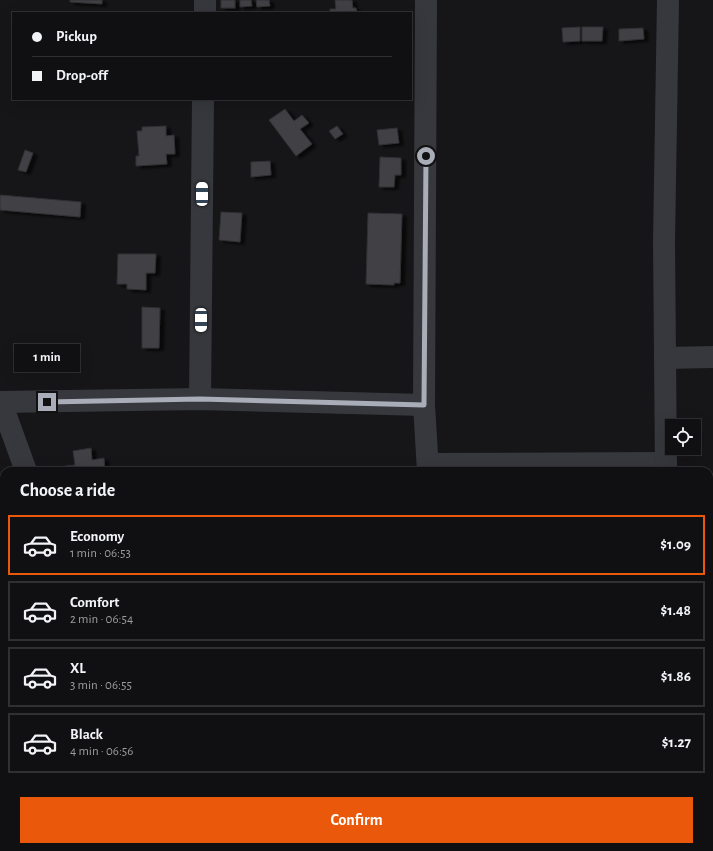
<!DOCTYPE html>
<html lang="en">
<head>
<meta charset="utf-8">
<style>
  :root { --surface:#101012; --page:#19191b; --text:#f1f3f6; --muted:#9c9d9f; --line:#303032; --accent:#ea580c }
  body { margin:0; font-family:"Alegreya Sans",sans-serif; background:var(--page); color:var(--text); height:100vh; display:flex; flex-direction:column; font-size:15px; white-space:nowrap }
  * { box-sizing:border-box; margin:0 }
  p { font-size:13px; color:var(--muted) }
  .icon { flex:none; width:22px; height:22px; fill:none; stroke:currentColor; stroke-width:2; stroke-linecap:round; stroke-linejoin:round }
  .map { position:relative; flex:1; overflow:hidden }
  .sheet { position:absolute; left:0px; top:467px; width:713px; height:384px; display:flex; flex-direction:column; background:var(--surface); border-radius:12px 12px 0 0; box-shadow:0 4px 16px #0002,0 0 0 1px var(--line) }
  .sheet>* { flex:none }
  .guide { position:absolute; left:12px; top:12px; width:400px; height:88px; border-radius:0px; box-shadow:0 4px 16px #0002,0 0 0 1px var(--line); display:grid; align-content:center; height:88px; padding:0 20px; background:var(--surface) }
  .fabs { position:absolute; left:665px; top:419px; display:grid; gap:8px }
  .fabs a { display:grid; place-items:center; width:36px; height:36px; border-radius:0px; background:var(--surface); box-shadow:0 4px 16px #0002,0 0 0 1px var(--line); font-size:20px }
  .end { position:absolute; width:18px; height:18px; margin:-9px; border:5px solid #a8adb8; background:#111; box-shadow:0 0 0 2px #111 }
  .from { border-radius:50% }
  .bubble { position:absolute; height:28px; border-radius:0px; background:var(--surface); box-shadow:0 4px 16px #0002,0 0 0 1px var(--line); font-size:13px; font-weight:700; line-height:28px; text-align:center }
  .car { position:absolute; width:12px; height:24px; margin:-12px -6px; border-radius:5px; box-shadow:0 0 3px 1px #0007; background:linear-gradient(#fff 24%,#345 0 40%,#fff 0 76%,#345 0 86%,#fff 0) }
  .guide b { display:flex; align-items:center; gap:14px; height:38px; font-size:15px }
  .guide b+b { border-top:1px solid var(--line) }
  .guide i { width:10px; height:10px; background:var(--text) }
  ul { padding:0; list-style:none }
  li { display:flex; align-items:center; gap:12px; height:60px; margin:0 8px 6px; padding:0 12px; border:2px solid var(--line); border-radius:0px }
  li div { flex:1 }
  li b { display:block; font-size:15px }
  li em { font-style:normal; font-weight:700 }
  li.on { border-color:var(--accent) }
  li>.icon { width:36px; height:36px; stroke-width:1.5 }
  h2 { padding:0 20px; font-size:18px; line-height:48px }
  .button { display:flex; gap:8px; margin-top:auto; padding:8px 20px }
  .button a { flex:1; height:46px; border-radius:0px; background:var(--accent); color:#fff; font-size:16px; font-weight:700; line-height:46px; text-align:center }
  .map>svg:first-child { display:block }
  .building { fill:#404145; stroke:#303034; filter:url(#shadow) }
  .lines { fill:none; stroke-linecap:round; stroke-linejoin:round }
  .minor { stroke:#37383d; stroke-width:22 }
  .route { stroke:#a8adb8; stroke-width:5 }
</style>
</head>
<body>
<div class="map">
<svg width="713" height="851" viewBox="0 0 713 851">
  <defs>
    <filter id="shadow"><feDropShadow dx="4.5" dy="2.5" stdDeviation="1" flood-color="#0009"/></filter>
  </defs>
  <rect width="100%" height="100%" fill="#161618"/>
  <!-- building -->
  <g class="building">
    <path d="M70,0H102V4L70,2Z"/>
    <rect x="221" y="0" width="14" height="8"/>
    <path d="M240,0H251L252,6L240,7Z"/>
    <path d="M256,0H269L270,6L257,7Z"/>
    <path d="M335,0H352L353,8H356L357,13H330V9H336Z"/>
    <path d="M580,27V41L563,42L562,28Z"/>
    <path d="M582,27H603L602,41H582Z"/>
    <path d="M643,28L644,39L619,41V29Z"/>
    <path d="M285,109L294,121L302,115L309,123L300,129L312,144L296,156L269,120Z"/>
    <path d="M166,126V136L174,135L175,154H166L167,164L136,166V156H139L137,131H142V127Z"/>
    <path d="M337,126L343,134L335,139L329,131Z"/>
    <path d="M397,128L399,143L379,145L377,130Z"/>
    <path d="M25,150L33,153L26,172L18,170Z"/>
    <path d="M380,157L401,158V175H395L394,187H379Z"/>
    <path d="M270,161L271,175L251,177V162Z"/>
    <path d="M0,195L81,202L80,217L0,210Z"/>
    <path d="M221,212L242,213L240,242L219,240Z"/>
    <path d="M368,213L402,214L400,283H394V285L366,284Z"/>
    <path d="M118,254H156L155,273H146V290L127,289V284H117Z"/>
    <path d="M142,307L160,308L159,348H142Z"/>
    <path d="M91,448L92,460L104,458L105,471H65V466L75,465L73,451Z"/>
    <path d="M234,847H275L259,851H218Z"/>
    <rect x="518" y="847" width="28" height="1"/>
  </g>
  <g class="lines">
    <!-- minor -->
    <g class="minor">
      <path d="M426,0L424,405L428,471"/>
      <path d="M205,13V0"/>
      <path d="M665,358L713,357"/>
      <path d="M200,399L203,99"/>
      <path d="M0,402L200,399L424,405"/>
      <path d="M1,402L26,471"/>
      <path d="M428,464L666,463"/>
      <path d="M666,471L664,241L668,0"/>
      <path d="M166,847L167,851"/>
      <path d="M664,847L665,851"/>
      <path d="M422,851V847"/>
    </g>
  </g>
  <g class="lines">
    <!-- route -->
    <path class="route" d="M47,402L200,399L424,405L426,156"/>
  </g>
</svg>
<div class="fabs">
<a><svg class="icon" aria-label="locate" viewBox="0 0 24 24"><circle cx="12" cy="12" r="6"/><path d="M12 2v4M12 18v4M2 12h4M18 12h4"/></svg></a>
</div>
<i class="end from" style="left:426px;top:156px"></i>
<i class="end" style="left:47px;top:402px"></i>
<div class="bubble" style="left:14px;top:344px;width:66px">1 min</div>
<i class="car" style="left:202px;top:194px;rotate:0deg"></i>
<i class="car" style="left:201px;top:320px;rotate:180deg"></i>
<div class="guide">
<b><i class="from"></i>Pickup</b>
<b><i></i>Drop-off</b>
</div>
<section class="sheet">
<h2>Choose a ride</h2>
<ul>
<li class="on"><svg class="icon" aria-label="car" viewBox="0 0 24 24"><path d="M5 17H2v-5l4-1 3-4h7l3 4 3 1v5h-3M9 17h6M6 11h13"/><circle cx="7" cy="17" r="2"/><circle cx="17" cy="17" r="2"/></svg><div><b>Economy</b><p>1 min · 06:53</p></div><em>$1.09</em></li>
<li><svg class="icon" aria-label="car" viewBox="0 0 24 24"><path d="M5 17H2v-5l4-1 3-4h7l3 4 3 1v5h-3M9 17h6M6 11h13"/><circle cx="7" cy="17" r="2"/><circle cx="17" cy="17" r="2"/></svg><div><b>Comfort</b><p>2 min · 06:54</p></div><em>$1.48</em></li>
<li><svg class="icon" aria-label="car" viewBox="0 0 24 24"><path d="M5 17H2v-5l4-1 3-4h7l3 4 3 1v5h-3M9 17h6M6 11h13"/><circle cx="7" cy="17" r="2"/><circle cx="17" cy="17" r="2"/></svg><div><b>XL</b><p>3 min · 06:55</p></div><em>$1.86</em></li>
<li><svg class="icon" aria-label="car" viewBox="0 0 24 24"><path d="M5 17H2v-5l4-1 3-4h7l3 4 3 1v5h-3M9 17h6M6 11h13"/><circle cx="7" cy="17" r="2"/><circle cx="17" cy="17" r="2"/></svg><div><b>Black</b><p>4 min · 06:56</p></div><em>$1.27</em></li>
</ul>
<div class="button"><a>Confirm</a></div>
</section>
</div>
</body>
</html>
